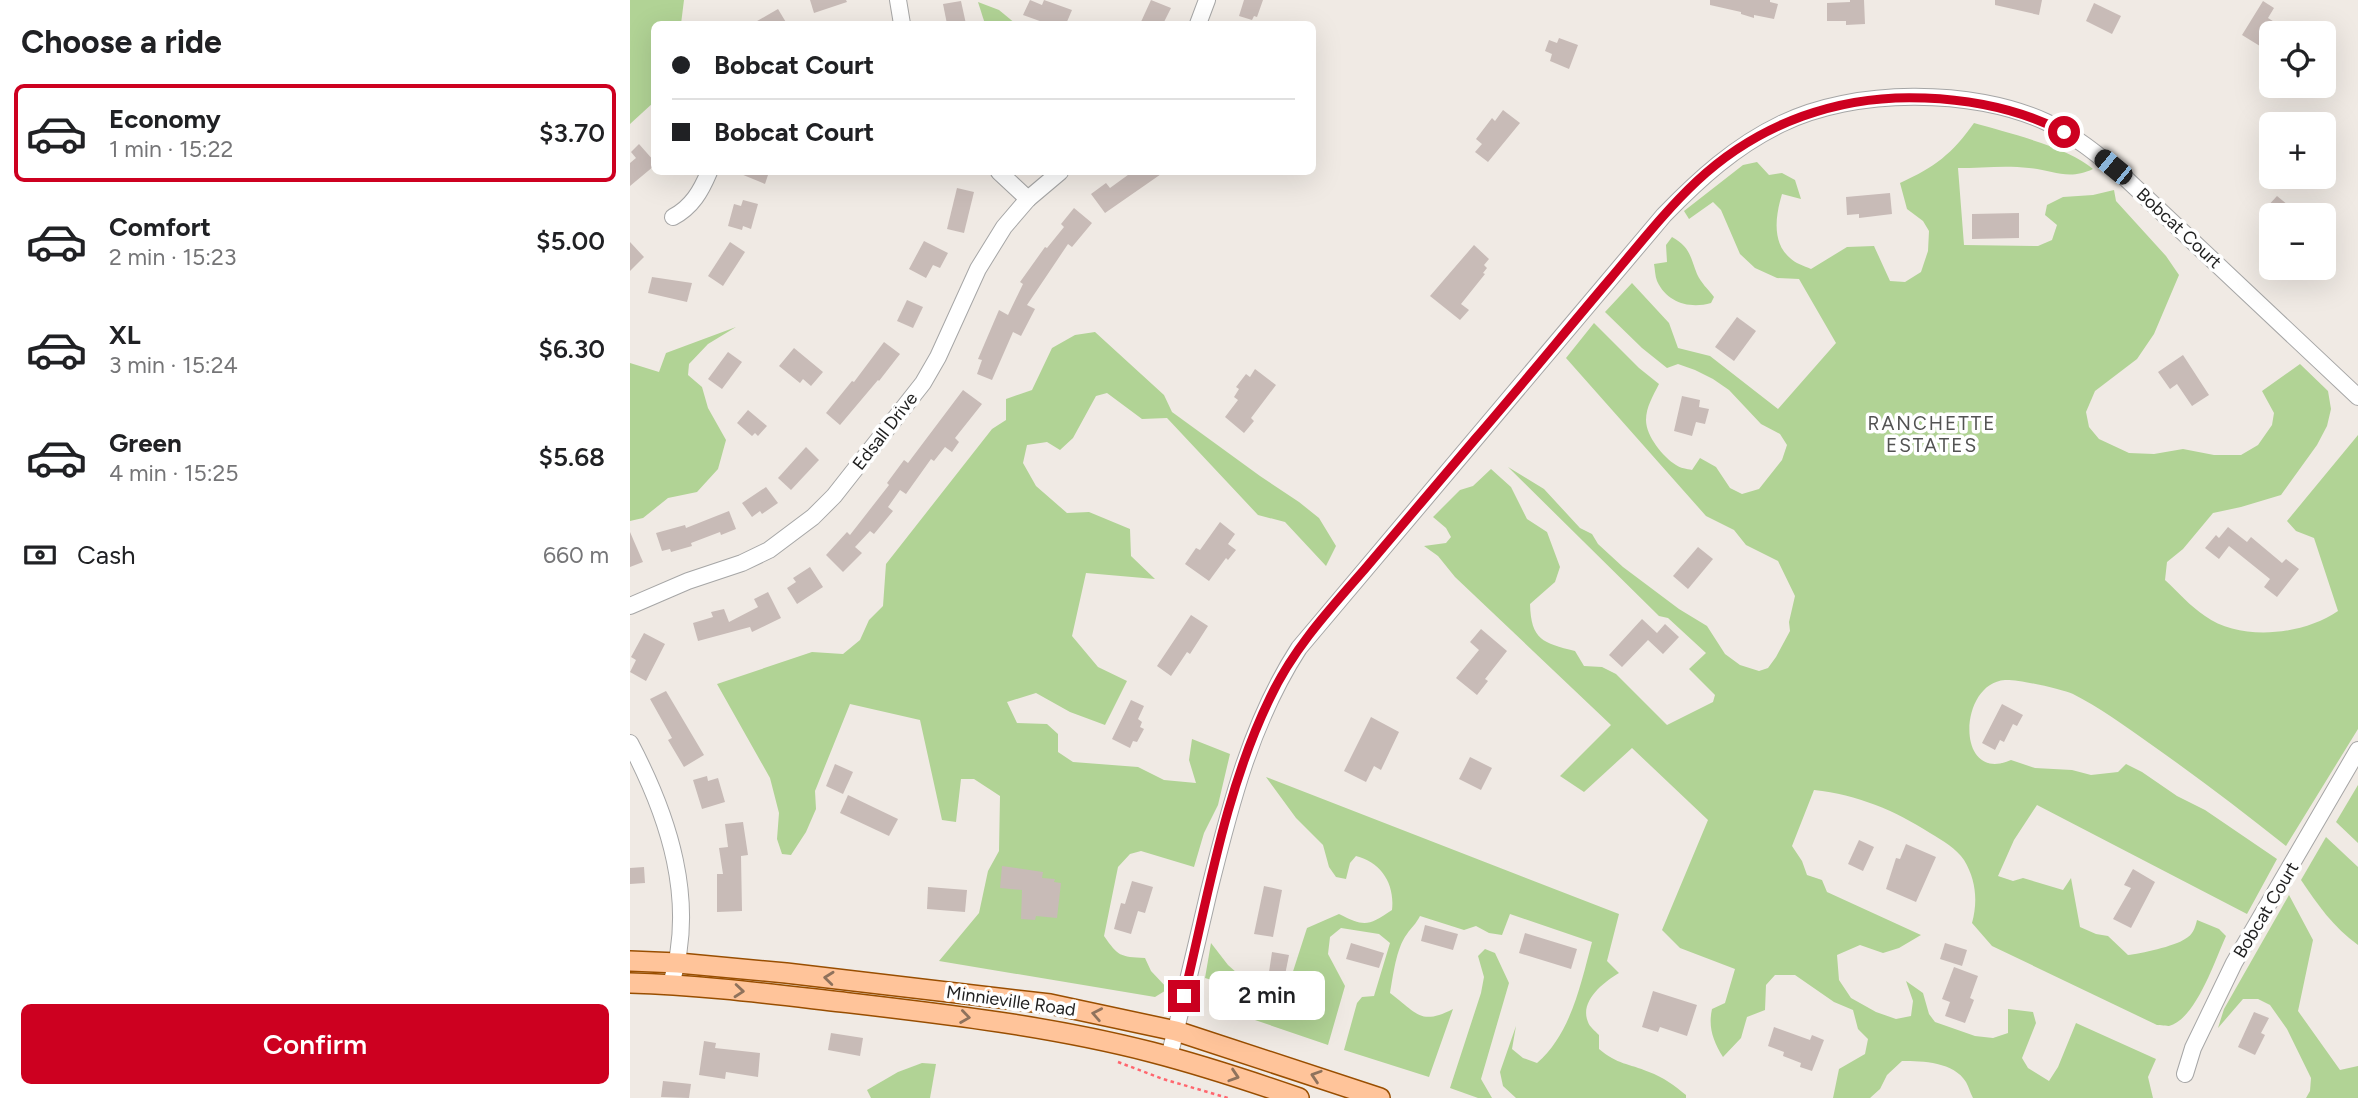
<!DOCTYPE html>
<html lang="en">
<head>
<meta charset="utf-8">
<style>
  :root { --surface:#fff; --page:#f2f2f2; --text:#202124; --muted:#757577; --line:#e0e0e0; --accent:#cd0020 }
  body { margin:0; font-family:Figtree,sans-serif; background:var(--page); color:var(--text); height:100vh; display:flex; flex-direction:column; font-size:26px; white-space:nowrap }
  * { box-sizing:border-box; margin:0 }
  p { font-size:23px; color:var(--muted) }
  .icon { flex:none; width:38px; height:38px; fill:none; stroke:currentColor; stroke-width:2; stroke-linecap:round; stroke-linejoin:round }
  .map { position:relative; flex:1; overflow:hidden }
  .details { display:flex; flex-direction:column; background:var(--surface); width:630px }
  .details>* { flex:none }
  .guide { position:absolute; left:21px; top:21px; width:665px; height:154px; border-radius:10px; box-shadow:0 7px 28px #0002; display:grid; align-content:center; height:154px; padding:0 21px; background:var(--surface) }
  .fabs { position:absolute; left:1629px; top:21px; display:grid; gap:14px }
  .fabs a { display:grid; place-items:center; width:77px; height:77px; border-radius:10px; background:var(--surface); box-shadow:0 7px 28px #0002; font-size:35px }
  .end { position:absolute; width:32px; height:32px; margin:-16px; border:9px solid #cd0020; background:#fff; box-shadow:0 0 0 4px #fff }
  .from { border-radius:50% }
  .bubble { position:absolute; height:49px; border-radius:10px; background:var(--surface); box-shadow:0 7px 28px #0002; font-size:23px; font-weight:600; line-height:49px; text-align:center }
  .car { position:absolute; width:21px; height:42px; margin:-21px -10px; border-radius:9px; box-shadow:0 0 5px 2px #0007; background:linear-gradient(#222 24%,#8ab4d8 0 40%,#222 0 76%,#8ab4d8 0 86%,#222 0) }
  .guide b { display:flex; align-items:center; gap:24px; height:66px; font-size:26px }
  .guide b+b { border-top:2px solid var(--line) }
  .guide i { width:18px; height:18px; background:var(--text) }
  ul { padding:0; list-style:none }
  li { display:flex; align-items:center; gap:21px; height:98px; margin:0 14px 10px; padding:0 7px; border:4px solid transparent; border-radius:10px }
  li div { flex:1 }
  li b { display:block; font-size:26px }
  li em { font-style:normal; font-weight:600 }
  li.active { border-color:var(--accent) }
  li>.icon { width:63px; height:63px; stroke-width:1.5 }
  h2 { padding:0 21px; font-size:32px; line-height:84px }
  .pay { display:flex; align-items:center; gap:18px; height:77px; padding:0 21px; font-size:26px }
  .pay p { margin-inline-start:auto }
  .button { display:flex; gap:14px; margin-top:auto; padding:14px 21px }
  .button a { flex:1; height:80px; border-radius:10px; background:var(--accent); color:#fff; font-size:28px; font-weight:600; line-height:80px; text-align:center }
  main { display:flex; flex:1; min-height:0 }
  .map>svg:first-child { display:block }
  .forest { fill:#b1d395 }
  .building { fill:#c8bbb7 }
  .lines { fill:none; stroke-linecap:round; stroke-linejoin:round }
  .minor-casing { stroke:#a6a6a6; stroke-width:18 }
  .major-casing { stroke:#994e00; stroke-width:22 }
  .path { stroke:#ff666e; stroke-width:2.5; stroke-dasharray:3.5 3.5; stroke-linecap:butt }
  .minor { stroke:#fff; stroke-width:16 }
  .major { stroke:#ffc49a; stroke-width:19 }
  .oneway { stroke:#8f725c }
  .route { stroke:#cd0020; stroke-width:9 }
  .labels { text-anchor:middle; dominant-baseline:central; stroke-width:7; stroke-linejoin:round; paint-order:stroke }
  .street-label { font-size:18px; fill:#1f1f1f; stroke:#fff }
  .neighbourhood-label { font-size:19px; letter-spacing:2px; fill:#525252; stroke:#fff }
</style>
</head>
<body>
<main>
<section class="details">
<h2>Choose a ride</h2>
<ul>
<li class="active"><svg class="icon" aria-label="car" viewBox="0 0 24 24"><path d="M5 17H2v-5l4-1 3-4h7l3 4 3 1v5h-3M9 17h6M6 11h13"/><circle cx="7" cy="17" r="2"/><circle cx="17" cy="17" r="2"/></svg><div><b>Economy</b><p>1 min · 15:22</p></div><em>$3.70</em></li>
<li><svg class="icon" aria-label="car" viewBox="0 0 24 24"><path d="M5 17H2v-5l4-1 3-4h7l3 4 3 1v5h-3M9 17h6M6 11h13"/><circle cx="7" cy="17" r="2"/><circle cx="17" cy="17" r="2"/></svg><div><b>Comfort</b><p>2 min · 15:23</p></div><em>$5.00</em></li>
<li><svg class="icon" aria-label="car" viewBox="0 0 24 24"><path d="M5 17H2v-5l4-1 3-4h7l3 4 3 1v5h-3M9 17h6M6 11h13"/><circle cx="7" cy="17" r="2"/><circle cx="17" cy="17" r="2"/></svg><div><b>XL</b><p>3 min · 15:24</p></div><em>$6.30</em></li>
<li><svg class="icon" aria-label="car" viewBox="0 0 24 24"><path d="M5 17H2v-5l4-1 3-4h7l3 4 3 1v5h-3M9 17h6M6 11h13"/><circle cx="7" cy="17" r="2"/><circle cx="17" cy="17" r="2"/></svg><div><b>Green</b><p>4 min · 15:25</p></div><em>$5.68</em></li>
</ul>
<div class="pay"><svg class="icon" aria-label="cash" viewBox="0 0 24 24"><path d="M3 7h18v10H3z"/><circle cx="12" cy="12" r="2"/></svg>Cash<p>660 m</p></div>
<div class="button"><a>Confirm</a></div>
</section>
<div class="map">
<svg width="1728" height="1098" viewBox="0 0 1728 1098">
  <rect width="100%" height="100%" fill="#f0eae4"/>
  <!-- forest -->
  <g class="forest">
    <path d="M0,0H54L51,24H24V102L0,124Z"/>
    <path d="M348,2L369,10L386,24H355Z"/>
    <path d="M1344,123C1376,132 1440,148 1463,169C1438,181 1423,170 1399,168C1376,165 1351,168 1328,168L1334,245L1408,246L1422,240L1427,225L1415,215L1417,205L1433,197L1463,195L1484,190L1486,201L1536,256L1549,275L1524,334L1507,359L1465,391L1456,412L1459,427L1469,439L1499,453L1524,454L1553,449L1584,455H1611L1628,445L1642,425L1644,413L1632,391L1670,364L1698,391L1701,409L1697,426L1687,445L1651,495L1611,507L1583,513L1553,549L1537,562L1535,580C1548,592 1560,606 1575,616C1611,642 1673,635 1708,611L1684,538L1666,531L1657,521L1728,435V729L1656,846C1611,810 1566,776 1519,743C1495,726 1469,707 1443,694C1432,689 1387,679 1375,680C1328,683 1325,785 1381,760L1405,768L1442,770L1461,775L1488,772L1496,764L1512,772L1547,796L1575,810L1647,859L1617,914L1407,805L1384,840L1368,876L1383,881L1393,878L1433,890L1441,878L1450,927L1466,934L1478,936L1498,955C1510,954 1545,946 1555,939C1563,935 1565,928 1567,920L1589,929L1596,936C1585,960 1566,1019 1539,1026C1538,1026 1529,1025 1527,1025L1362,946L1342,923C1348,901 1346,880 1334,860C1327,849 1312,840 1300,833C1264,810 1228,795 1184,790L1162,846L1172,861L1177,875L1192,880L1197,892L1291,935L1269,948L1253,953L1230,945L1207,955L1209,980L1221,998L1246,1012L1266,1019L1281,1016L1283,1001L1276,981L1293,993L1299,1014L1305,1022L1345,1036L1363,1038L1378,1033V1009L1403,1012L1406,1023L1392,1058L1398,1068L1419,1081L1428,1067L1446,1023L1526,1059L1518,1077L1523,1098H1343C1340,1093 1339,1087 1336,1082C1324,1062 1293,1061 1272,1061L1257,1075L1250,1089L1240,1098H1203L1209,1069L1235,1054L1238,1039L1228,1029L1223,1010L1204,1002L1165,975H1145L1136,985L1135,1010L1117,1017L1111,1038L1093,1057C1083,1041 1078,1027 1082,1009L1095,1003L1105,969L1050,948L1032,930L1078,820L1002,748L954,792L930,776L981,725L825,577L808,556L794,546L816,543L821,537L816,528L803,517L830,490L843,486L861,469L881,487L897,519L917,532L930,567L925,582L900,604C901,640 913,643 945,651L954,666L972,667L986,674L1037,725L1083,702L1085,695L1059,669L1076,653L1038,618L1029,616L878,467L914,489L950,528L962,534L968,544L993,567L1049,609L1077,626L1095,654L1110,665L1129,671L1138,668L1146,657L1160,631L1159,622L1165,596L1148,561L1116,545L1104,530L1076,516L936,358L964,323L1009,368L1029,384C1023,396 1016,407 1016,420C1016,436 1033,457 1046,465C1050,468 1057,469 1062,470L1070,458L1086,467L1100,488L1112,494L1129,489L1152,460L1157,445L1150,434L1131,424L1099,390L1083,379L1065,370L1048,364L1037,368L1012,348L975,312L1002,283L1039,323L1048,348L1080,356L1148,409L1206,343L1169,279L1147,278L1125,268L1110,254L1091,210L1083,202L1059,219L1054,211L1113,165L1127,162L1139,175L1152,173L1165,180L1171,199L1152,194C1146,214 1141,242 1160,258C1165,263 1174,266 1181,269L1217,247L1244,246L1260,281L1275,282L1291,272L1298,251L1299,231L1293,221L1277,209L1270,183C1305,167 1322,154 1344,123Z"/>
    <path d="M1042,237C1060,247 1060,256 1067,274C1071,283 1078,289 1084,297L1081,303C1060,309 1037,303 1027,281C1025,276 1025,269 1024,264L1037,262L1036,245Z"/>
    <path d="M106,327L78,344L59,364L58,375L72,387L78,408L96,440L88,469L67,492L38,498L13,518L0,521V363L29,372L36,353Z"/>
    <path d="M465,332L534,395L542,412L630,476L669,502L689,518L706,546L696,566L655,522L628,515L537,418L512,419L477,393L466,396L443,438L430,450L417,442L397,445L393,463L406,486L437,513L459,512L500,529L501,556L525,579L456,573L442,636L468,667L497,681L475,725L440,712L406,693L377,702L387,723L417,724L428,734V752L443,762L508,767L534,780L566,783L559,760L562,739L600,754L588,805L574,833L564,867L511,851L500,854L488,867L474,936C488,956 490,957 515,958L521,971L538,989L525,997L309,961L349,913L358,871L369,851L370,796L344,779H331L326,822L312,820L290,720L220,704L185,791L186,809L176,832L161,855L152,854L147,839L149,813L140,778L87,684L182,652L213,654L230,640L239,620L253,606L256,564L362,429L376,420V399L402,390L422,348L445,335Z"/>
    <path d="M636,777L989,914L977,961L989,973C974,982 949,1001 958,1022C959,1026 965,1031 969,1035V1049C988,1065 998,1063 1019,1072C1033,1077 1045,1086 1056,1095V1098H886L873,1086L870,1072L886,1026L882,1049L893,1058L907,1063C941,1034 951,983 962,942L880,914L872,935L859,933L846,926L834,930L790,916C786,924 781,928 777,934C766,948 763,977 760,993C787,1013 790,1026 823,1009L799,1077L714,1050L727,1003L732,997L744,996L760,943L749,934L711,928L700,937L698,954L715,986L698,1045L619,1018L599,985L575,978L581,943L598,965L616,981L657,990L677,928L709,914C735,927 738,926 762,910C765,884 751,862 726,856L720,863L716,879L706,877L699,867L693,845L666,818Z"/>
    <path d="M1728,785V843L1706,822Z"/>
    <path d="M1696,837L1728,867V945C1703,927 1688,905 1671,880Z"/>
    <path d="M1659,895L1683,940L1668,1011L1710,1070L1728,1066V1098H1676L1680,1091L1681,1078L1657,1029L1640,1005L1628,999H1613L1588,1028L1594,1009Z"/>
    <path d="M855,949L865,953L879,983L851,1079L862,1098H848L820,1088L851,993L854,977L848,956Z"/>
    <path d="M292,1063L306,1064L300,1098H241L237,1090L268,1072Z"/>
  </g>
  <!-- building -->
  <g class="building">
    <path d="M180,0H216L217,2L184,13Z"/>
    <path d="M400,0L412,5L414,0L442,10L436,24H418L393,15Z"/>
    <path d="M521,0L541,8L533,24H510Z"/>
    <path d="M614,0H633L627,17L624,16L622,20L609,16Z"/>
    <path d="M1080,0H1140V2L1148,4L1144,19L1124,15V18L1111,14V12L1080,5Z"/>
    <path d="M1220,0H1234L1235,24L1216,25V21H1197V3L1220,2Z"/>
    <path d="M1365,0H1412L1409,15L1365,5Z"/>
    <path d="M331,1L336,24H317L313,4Z"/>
    <path d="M1633,1L1644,8L1638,18L1662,33H1642V44L1638,51L1612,35Z"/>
    <path d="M1464,3L1491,16L1482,34L1456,21Z"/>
    <path d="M148,9L157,24H122Z"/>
    <path d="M929,38L948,45L939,69L920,61L922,54L915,51L919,40L927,43Z"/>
    <path d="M873,110L890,123L858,162L845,152L852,144L846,139L862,118L865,121Z"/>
    <path d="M9,144L24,161V166L0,186V163L6,158L1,152Z"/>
    <path d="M106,172H139L135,184Z"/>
    <path d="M502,172H534L475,213L461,194L476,183L480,188Z"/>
    <path d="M327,188L344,192L334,233L317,229Z"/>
    <path d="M1260,193L1262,214L1229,218V214L1217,215L1216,197Z"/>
    <path d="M1647,196L1670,215H1642L1635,209Z"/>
    <path d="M113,200L128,204L121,229L113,226L112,230L98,226L104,204L111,206Z"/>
    <path d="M444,208L462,223L442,247L438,244L397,305L405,309L391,336L383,332L362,380L347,374L352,360L348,359L369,310L378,315L393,284L390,282L415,247L417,248L434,227L431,224Z"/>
    <path d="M1389,213V238L1342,239V214Z"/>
    <path d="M294,241L318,253L310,268L303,265L296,278L279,269Z"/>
    <path d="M0,242L14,257L0,271Z"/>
    <path d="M100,242L115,252L93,286L78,276Z"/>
    <path d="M844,245L859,259L854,265L857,268L853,273L855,274L831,304L839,310L830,320L800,296Z"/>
    <path d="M22,277L62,283L57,302L18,293Z"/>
    <path d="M277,300L293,307L283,328L267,321Z"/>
    <path d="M1107,317L1126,331L1104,361L1085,347Z"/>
    <path d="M254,342L270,354L249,381L248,380L210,425L196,413L222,381L224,382Z"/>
    <path d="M164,348L193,372L181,386L173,379L170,383L149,366Z"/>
    <path d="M98,352L112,362L92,389L78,379Z"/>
    <path d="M1553,355L1579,395L1562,406L1547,384L1540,389L1528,372Z"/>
    <path d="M625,369L646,385L621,418L624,421L614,433L595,417L608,400L604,397L609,389L606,387L616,374L620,377Z"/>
    <path d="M333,390L352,404L325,438L329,442L322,452L315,447L304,461L301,459L276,494L270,490L258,507L263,511L244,534L240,531L225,547L232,553L213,572L196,555L217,532L220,535L259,485L257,483L274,460L278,463Z"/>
    <path d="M1052,396L1070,400L1069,407L1079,409L1075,424L1066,422L1062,436L1044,431Z"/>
    <path d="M118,410L137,426L128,436L125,433L122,436L107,423Z"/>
    <path d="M176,447L189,460L161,490L148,478Z"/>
    <path d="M136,487L148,503L132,514L130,511L122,517L112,503Z"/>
    <path d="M99,511L106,529L91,535L90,532L61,543L62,546L41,552L40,549L32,551L26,533L55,525L56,528Z"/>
    <path d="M590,522L605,534L598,544L606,550L598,560L596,558L579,581L555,564L566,548L570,550Z"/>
    <path d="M1598,527L1617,542L1621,537L1652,563L1656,559L1669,569L1647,597L1634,587L1640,579L1599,546L1589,559L1575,548L1586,535L1589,538Z"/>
    <path d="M0,532L13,562L0,567Z"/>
    <path d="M1068,547L1083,559L1058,589L1043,576Z"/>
    <path d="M180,567L193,587L167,604L157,588L166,582L163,578Z"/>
    <path d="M138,592L151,618L122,632L120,627L68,641L63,623L83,617L81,612L94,609L99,622L128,607L124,599Z"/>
    <path d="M561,615L578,626L560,654L557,652L541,676L527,666Z"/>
    <path d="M1012,619L1027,633L1035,624L1049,637L1033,654L1018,640L992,667L979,655Z"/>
    <path d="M851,629L877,651L855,679L858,681L847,695L826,678L849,650L840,642Z"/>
    <path d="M14,633L35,644L16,681L0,672L6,660L1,657Z"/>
    <path d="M36,691L74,755L54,767L38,740L42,738L20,699Z"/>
    <path d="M501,700L514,706L508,719L512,722L510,727L514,729L507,742L503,741L500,748L482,739Z"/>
    <path d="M1372,704L1393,715L1387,726L1383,724L1374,742L1370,740L1365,750L1352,743Z"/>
    <path d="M741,717L769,732L751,770L744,766L736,782L714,771Z"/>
    <path d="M840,757L862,768L851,790L829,779Z"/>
    <path d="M205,764L223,772L213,794L196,786Z"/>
    <path d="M77,776L78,781L88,778L95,802L72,809L63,780Z"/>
    <path d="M218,795L268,819L259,836L210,813Z"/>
    <path d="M113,822L118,855L111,856L112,911L87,912V874H93L89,848L98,847L95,824Z"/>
    <path d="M1229,840L1244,847L1233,871L1218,864Z"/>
    <path d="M1276,844L1306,857L1286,902L1256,889L1266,858L1270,859Z"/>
    <path d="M372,866L413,872L412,878L425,879L424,882L431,883L427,918L406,916L405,920L391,919L392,890L370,888Z"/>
    <path d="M14,867L15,883L0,884V868Z"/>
    <path d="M1503,869L1525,882L1501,928L1483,919L1501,888L1494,885Z"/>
    <path d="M502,881L523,887L515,913L508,911L501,934L484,929L491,903L495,904Z"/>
    <path d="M634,886L652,890L643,937L624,934Z"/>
    <path d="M298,887L337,890L335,912L297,909Z"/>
    <path d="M795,925L828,934L823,950L791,941Z"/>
    <path d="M895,933L947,949L941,969L889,953Z"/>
    <path d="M721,943L754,953L749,968L716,959Z"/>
    <path d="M1315,943L1337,950L1332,966L1310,959Z"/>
    <path d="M642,952L659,955L655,975L639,972Z"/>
    <path d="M1324,967L1348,976L1340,998L1344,1000L1335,1023L1315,1016L1320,1002L1312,999Z"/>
    <path d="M1023,991L1067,1005L1057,1036L1030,1027L1028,1032L1012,1027Z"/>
    <path d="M1624,1012L1639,1018L1631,1033L1635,1035L1625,1055L1608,1047Z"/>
    <path d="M1144,1027L1180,1040L1182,1035L1194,1040L1182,1071L1170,1067L1171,1063L1153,1056L1154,1052L1138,1046Z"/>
    <path d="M201,1033L233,1038L230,1056L198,1050Z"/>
    <path d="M74,1041L86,1043L85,1048L130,1053L128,1077L96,1072L95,1079L69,1075Z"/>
    <path d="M33,1081L61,1084L59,1098L31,1097Z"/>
  </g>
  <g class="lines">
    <defs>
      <g id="minor">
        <path d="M268,0L272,24"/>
        <path d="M568,24L577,0"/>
        <path d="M369,172L398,199"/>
        <path d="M43,217C62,207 71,191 79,172"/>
        <path d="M0,606L58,581L112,563L139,550L183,517L204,496L293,383L308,357L348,269L374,227L398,199L430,172"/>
        <path d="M0,743C39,817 67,902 41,984"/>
        <path d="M539,1057C553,1002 566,947 579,891C600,806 621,722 669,648L1034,215C1069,179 1105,146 1151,124C1224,88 1342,88 1416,122C1444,135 1467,154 1490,173L1728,397"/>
        <path d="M1555,1074L1563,1048L1604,963L1728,750"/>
      </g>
      <g id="major">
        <path d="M0,961L48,963L156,973L420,1004L546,1031L750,1098"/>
        <path d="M0,983C71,985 141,994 212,1002C315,1014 420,1026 521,1052C571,1065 620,1081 669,1098"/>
      </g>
    </defs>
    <!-- minor casing -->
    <use href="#minor" class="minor-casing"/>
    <!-- major casing -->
    <use href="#major" class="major-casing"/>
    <!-- path -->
    <path class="path" d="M488,1062L533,1079L598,1098"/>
    <!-- minor -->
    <use href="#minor" class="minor"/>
    <!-- major -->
    <use href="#major" class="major"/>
  </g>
  <!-- one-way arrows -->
  <defs><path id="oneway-chevron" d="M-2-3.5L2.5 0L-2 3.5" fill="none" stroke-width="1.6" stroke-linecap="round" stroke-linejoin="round" transform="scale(1.75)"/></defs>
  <g class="oneway">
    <use href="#oneway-chevron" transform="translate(199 978) rotate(-174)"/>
    <use href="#oneway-chevron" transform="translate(109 991) rotate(5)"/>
    <use href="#oneway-chevron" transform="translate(467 1014) rotate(-169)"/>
    <use href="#oneway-chevron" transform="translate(335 1017) rotate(8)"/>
    <use href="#oneway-chevron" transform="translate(604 1076) rotate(18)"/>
    <use href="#oneway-chevron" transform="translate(686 1076) rotate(-162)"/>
  </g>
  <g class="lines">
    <!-- route -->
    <path class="route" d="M554,996C578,897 595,790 640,698C663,649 699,610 734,570C771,526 809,482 846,438C891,386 935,332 980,279C1008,246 1035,211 1067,181C1129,123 1210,94 1295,98C1344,100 1390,109 1434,132"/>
  </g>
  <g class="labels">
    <!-- street labels -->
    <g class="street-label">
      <text transform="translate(1549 228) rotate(43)">Bobcat Court</text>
      <text transform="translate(255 431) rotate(-52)">Edsall Drive</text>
      <text transform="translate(1636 910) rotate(-59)">Bobcat Court</text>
      <text transform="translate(381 1001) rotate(8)">Minnieville Road</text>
    </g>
    <!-- neighbourhood labels -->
    <g class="neighbourhood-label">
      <text x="1302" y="423">RANCHETTE<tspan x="1302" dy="22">ESTATES</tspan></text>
    </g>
  </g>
</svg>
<div class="fabs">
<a><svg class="icon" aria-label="locate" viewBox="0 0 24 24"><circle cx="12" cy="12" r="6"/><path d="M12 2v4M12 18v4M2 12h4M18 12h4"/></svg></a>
<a>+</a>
<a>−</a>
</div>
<i class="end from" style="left:1434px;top:132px"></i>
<i class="end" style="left:554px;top:996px"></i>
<div class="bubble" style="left:579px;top:971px;width:116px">2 min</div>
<i class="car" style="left:1483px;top:167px;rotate:309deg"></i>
<div class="guide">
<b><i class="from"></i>Bobcat Court</b>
<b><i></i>Bobcat Court</b>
</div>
</div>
</main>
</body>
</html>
